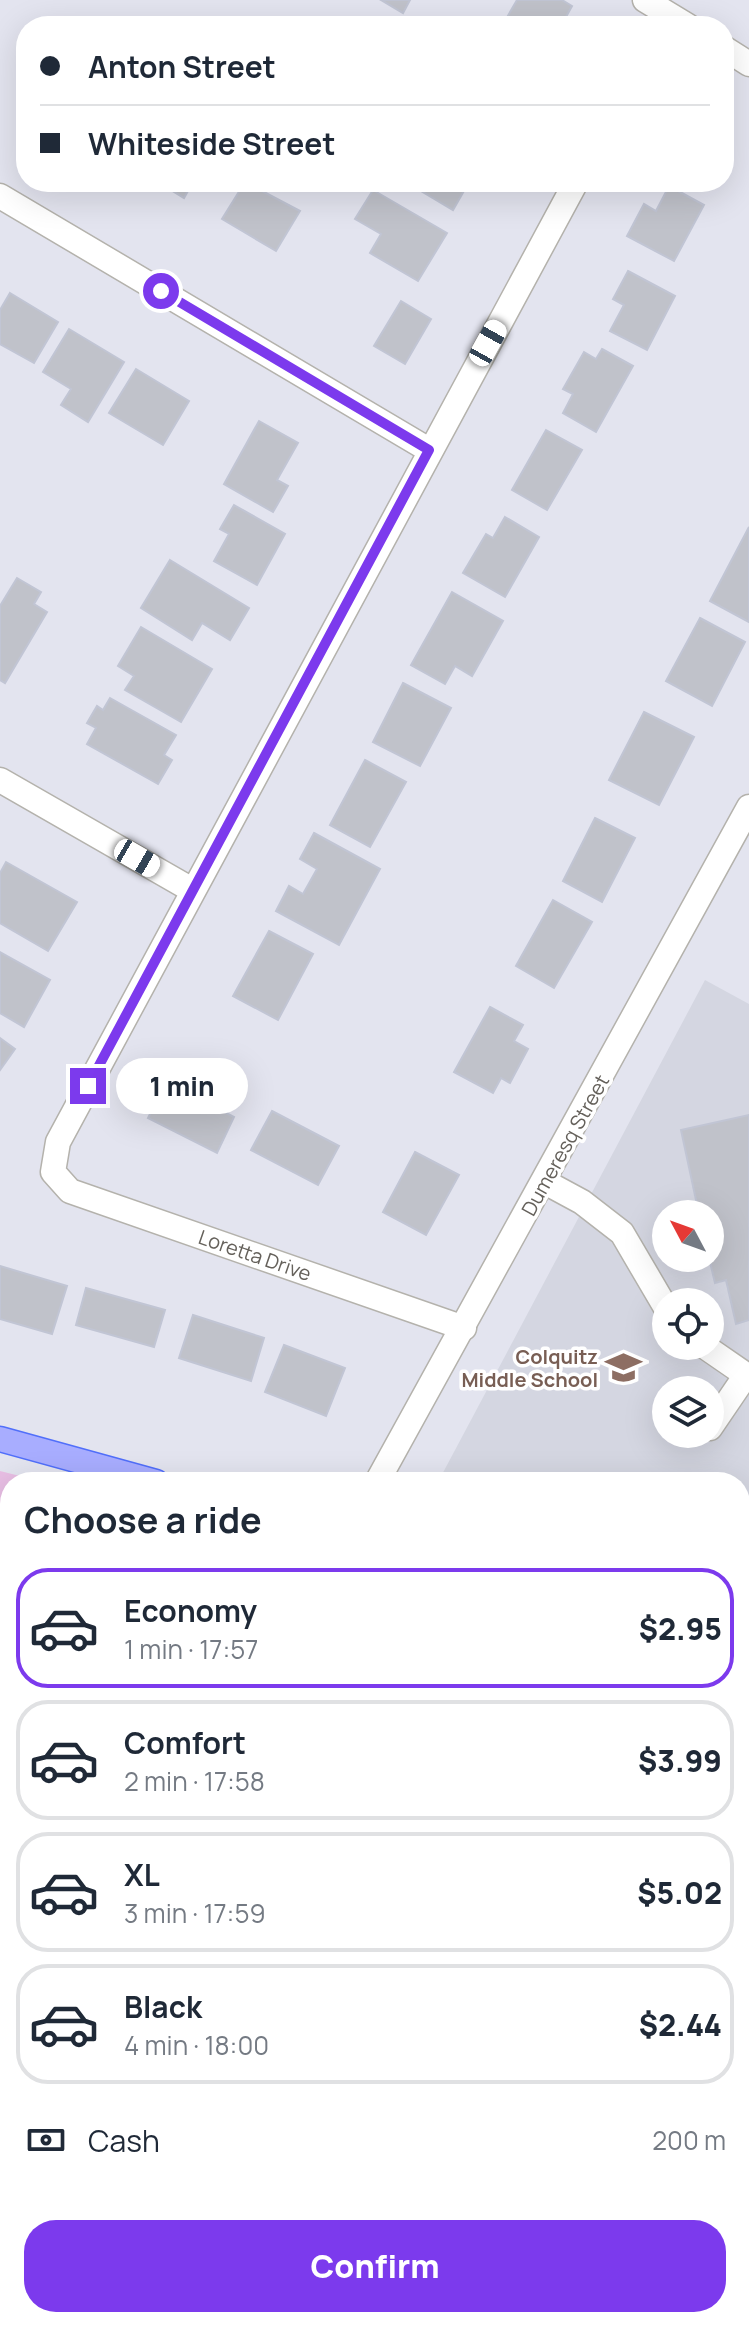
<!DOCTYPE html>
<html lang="en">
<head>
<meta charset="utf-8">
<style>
  :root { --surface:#fff; --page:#f2f2f3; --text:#1f2937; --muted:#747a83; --line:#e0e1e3; --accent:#7c3aed }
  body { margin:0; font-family:Manrope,sans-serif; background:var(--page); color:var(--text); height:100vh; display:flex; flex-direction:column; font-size:30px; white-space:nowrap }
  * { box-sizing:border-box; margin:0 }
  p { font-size:26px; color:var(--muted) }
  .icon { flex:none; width:44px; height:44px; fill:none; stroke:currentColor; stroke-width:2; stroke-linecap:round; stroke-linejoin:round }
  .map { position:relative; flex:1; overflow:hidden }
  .drawer { position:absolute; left:0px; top:1472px; width:750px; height:856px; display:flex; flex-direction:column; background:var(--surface); border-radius:32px 32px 0 0; box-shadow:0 8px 32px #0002 }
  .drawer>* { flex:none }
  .hud { position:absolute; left:16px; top:16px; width:718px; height:176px; border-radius:32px; box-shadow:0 8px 32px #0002; display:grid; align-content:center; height:176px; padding:0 24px; background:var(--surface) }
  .needle { width:52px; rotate:311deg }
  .buttons { position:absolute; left:652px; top:1200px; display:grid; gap:16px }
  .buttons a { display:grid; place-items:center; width:72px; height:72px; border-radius:50%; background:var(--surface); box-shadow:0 8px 32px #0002; font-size:40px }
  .end { position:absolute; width:36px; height:36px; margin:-18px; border:10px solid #7c3aed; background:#fff; box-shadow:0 0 0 4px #fff }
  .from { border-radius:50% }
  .bubble { position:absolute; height:56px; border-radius:28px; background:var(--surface); box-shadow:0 8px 32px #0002; font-size:26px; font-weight:800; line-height:56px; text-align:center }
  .car { position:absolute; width:24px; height:48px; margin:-24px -12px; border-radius:10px; box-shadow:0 0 6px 2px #0007; background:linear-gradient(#fff 24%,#345 0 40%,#fff 0 76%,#345 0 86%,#fff 0) }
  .hud b { display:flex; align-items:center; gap:28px; height:76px; font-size:30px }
  .hud b+b { border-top:2px solid var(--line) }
  .hud i { width:20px; height:20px; background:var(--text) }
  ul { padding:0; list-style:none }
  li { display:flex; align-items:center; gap:24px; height:120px; margin:0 16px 12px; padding:0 8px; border:4px solid var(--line); border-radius:32px }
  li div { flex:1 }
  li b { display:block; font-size:30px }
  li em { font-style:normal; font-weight:800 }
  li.on { border-color:var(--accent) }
  li>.icon { width:72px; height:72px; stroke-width:1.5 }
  h2 { padding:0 24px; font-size:36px; line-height:96px }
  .pay { display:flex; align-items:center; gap:20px; height:88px; padding:0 24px; font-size:30px }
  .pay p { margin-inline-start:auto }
  .primary-button { display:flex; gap:16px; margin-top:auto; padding:16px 24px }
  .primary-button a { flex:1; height:92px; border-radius:32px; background:var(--accent); color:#fff; font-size:32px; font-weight:800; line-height:92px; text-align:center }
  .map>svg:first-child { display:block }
  .commercial { fill:#d8ddff }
  .education { fill:#d4d6e1; fill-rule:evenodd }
  .green { fill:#e8bee4 }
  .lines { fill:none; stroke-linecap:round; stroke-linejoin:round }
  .river { stroke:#ffd4a3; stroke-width:60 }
  .building { fill:#c0c2ca; stroke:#c1c5d4; stroke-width:2 }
  .minor-casing { stroke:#b4b2ac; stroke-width:27 }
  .major-casing { stroke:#516ffa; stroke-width:27 }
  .path { stroke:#d69dc2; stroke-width:5; stroke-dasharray:8 4; stroke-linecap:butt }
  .minor { stroke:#fff; stroke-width:24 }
  .major { stroke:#a8adff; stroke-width:24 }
  .route { stroke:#7c3aed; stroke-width:10 }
  .labels { text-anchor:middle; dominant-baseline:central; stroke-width:7; stroke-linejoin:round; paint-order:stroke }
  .street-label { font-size:20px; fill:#65615b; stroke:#fff }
  .education-label { font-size:20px; font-weight:bold; fill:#785e54; stroke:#fff; text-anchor:end }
</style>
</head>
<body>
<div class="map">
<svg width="749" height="2328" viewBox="0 0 749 2328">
  <rect width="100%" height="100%" fill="#e3e4ef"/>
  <!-- commercial -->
  <path class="commercial" d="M0,1583L10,1590V2318H740V1941H749V2328H0Z"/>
  <!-- education -->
  <path class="education" d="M705,980L749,1004V1714L740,1708V1482H438ZM666,1214H710V1258H666ZM666,1302H710V1346H666ZM666,1390H710V1434H666Z"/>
  <!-- green -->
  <g class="green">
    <path d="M0,1471L44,1482H10V2283L0,2288Z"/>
    <path d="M740,1810L749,1817V2261L740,2256Z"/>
    <path d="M357,2318H566L560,2328H373Z"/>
  </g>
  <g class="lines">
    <!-- river -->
    <g class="river">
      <path d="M0,1620L10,1625"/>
      <path d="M740,1973L749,1980"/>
    </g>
  </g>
  <!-- building -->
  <g class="building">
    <path d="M381,0H410L403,13Z"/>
    <path d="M517,0H562L572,6L561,26H502Z"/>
    <path d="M158,182H193L184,198Z"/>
    <path d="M245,182L300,211L276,251L222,219Z"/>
    <path d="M406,182H469L453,210Z"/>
    <path d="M669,186L704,205L674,261L627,236L644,204L656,211Z"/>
    <path d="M373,190L447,233L418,281L370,253L381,234L355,219Z"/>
    <path d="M628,271L675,296L647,350L610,331L624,305L613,299Z"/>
    <path d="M10,293L58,322L34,363L0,344V310Z"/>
    <path d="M401,301L431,319L405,364L374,346Z"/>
    <path d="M69,329L124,362L88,422L61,405L71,389L43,372Z"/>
    <path d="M602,349L633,366L596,432L563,413L573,394L563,389L584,352L596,359Z"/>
    <path d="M136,369L189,401L163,445L109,413Z"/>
    <path d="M259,421L298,443L277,480L288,486L273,512L224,484Z"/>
    <path d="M546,430L582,450L547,510L512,490Z"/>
    <path d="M234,505L285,534L257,585L214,561L229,534L220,529Z"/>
    <path d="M505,517L539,537L505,597L463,573L486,534L493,538Z"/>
    <path d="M749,527V622L710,601Z"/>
    <path d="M170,560L249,608L230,640L202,623L192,640L141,608Z"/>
    <path d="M17,578L41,592L34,604L47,612L5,683L0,680V606Z"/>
    <path d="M452,592L503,621L472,676L455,666L445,684L411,665Z"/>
    <path d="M700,618L745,642L712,706L666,681Z"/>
    <path d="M141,627L212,669L181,722L125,690L134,676L118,666Z"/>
    <path d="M403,683L451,708L420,766L373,742Z"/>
    <path d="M110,698L176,735L164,755L172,760L158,784L87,744L96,728L87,723L97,706L103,710Z"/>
    <path d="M644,712L694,737L659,805L609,780Z"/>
    <path d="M365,760L406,782L370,847L330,825Z"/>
    <path d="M595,818L635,838L602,902L563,881Z"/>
    <path d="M314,833L380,869L339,945L276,911L289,886L303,894L317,869L300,859Z"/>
    <path d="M6,862L77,902L48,951L0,923V873Z"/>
    <path d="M553,900L592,922L554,988L516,966Z"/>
    <path d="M269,931L313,954L278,1020L233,996Z"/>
    <path d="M0,952L50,980L24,1027L0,1013Z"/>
    <path d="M490,1007L523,1025L514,1041L528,1049L510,1083L501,1078L493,1093L454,1072Z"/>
    <path d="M0,1038L15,1049L0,1070Z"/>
    <path d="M166,1082L234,1117L217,1153L148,1118Z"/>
    <path d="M272,1111L339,1146L318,1185L251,1150Z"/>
    <path d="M749,1115V1320L736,1324L726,1280L715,1283L709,1258L710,1214H699L681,1130Z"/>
    <path d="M415,1152L459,1175L426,1235L383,1212Z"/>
    <path d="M0,1266L67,1286L52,1334L0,1319Z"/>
    <path d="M86,1288L165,1310L154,1347L76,1325Z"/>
    <path d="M193,1315L264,1338L251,1381L179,1358Z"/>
    <path d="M284,1345L345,1368L326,1416L265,1392Z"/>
    <path d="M584,2318H619L613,2328H579Z"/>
    <path d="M685,2318H710L704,2328H680Z"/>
  </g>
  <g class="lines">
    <defs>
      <g id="minor">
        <path d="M645,0L688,26"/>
        <path d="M724,48L749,64"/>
        <path d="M0,196L429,450"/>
        <path d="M0,780L192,890"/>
        <path d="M545,1182L582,1202L622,1233L666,1308"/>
        <path d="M464,1328L70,1191L53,1172L58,1142L576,182"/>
        <path d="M704,1346L749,1377"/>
        <path d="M710,1428L746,1375"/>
        <path d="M377,1482L749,807"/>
        <path d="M644,2328V2318"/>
      </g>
      <g id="major">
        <path d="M0,1439L156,1482"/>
        <path d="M740,1770L749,1776"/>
      </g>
    </defs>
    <!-- minor casing -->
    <use href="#minor" class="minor-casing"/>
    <!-- major casing -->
    <use href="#major" class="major-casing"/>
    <!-- path -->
    <g class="path">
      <path d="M0,1534L10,1542"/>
      <path d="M0,1570L10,1572"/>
      <path d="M740,1916L749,1921"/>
      <path d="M740,2102L749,2111"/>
      <path d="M0,2283L10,2278"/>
    </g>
    <!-- minor -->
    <use href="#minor" class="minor"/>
    <!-- major -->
    <use href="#major" class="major"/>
  </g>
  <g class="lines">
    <!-- route -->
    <path class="route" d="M88,1086L429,450L161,291"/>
  </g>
  <!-- icons -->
  <defs>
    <symbol id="school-bare" viewBox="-9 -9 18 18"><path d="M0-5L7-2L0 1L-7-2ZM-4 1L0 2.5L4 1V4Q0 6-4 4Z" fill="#8d6e63" stroke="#fff" stroke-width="2.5" paint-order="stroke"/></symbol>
  </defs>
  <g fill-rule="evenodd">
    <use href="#school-bare" x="598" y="1342" width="51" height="51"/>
  </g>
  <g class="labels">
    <!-- street labels -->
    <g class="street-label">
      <text transform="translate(565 1145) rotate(-61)">Dumeresq Street</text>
      <text transform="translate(255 1255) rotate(19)">Loretta Drive</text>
    </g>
    <!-- education labels -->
    <g class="education-label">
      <text x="598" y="1356">Colquitz<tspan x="598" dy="23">Middle School</tspan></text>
    </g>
  </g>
</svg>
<div class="buttons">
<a><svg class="needle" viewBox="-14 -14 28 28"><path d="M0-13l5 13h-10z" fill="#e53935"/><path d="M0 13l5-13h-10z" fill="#747a83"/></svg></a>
<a><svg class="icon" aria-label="locate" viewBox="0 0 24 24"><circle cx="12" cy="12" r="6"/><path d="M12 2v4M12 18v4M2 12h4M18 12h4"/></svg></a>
<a><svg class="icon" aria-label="layers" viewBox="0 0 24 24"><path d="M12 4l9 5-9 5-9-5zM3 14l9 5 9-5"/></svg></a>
</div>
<i class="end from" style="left:161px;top:291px"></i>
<i class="end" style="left:88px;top:1086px"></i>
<div class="bubble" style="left:116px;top:1058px;width:132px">1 min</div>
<i class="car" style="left:488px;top:343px;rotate:29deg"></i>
<i class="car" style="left:137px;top:858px;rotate:120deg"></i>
<div class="hud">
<b><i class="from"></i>Anton Street</b>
<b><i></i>Whiteside Street</b>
</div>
<section class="drawer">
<h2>Choose a ride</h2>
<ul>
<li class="on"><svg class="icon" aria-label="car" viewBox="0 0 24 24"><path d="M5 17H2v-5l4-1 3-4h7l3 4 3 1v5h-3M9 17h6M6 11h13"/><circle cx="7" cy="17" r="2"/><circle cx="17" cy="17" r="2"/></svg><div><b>Economy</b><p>1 min · 17:57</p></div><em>$2.95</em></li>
<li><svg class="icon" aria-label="car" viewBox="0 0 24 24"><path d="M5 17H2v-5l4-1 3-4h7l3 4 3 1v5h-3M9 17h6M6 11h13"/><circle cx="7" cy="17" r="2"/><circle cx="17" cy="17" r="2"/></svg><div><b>Comfort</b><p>2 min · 17:58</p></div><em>$3.99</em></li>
<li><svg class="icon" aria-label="car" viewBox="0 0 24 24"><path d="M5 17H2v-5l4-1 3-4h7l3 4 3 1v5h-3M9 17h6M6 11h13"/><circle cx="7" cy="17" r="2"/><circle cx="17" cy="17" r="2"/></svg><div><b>XL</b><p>3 min · 17:59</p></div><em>$5.02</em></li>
<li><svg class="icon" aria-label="car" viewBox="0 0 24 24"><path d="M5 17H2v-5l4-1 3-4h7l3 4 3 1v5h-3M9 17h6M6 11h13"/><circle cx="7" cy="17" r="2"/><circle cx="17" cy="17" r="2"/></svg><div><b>Black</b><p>4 min · 18:00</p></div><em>$2.44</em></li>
</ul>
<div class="pay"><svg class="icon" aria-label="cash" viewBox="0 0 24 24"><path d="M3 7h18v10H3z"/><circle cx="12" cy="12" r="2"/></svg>Cash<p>200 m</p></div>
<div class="primary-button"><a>Confirm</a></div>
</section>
</div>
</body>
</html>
